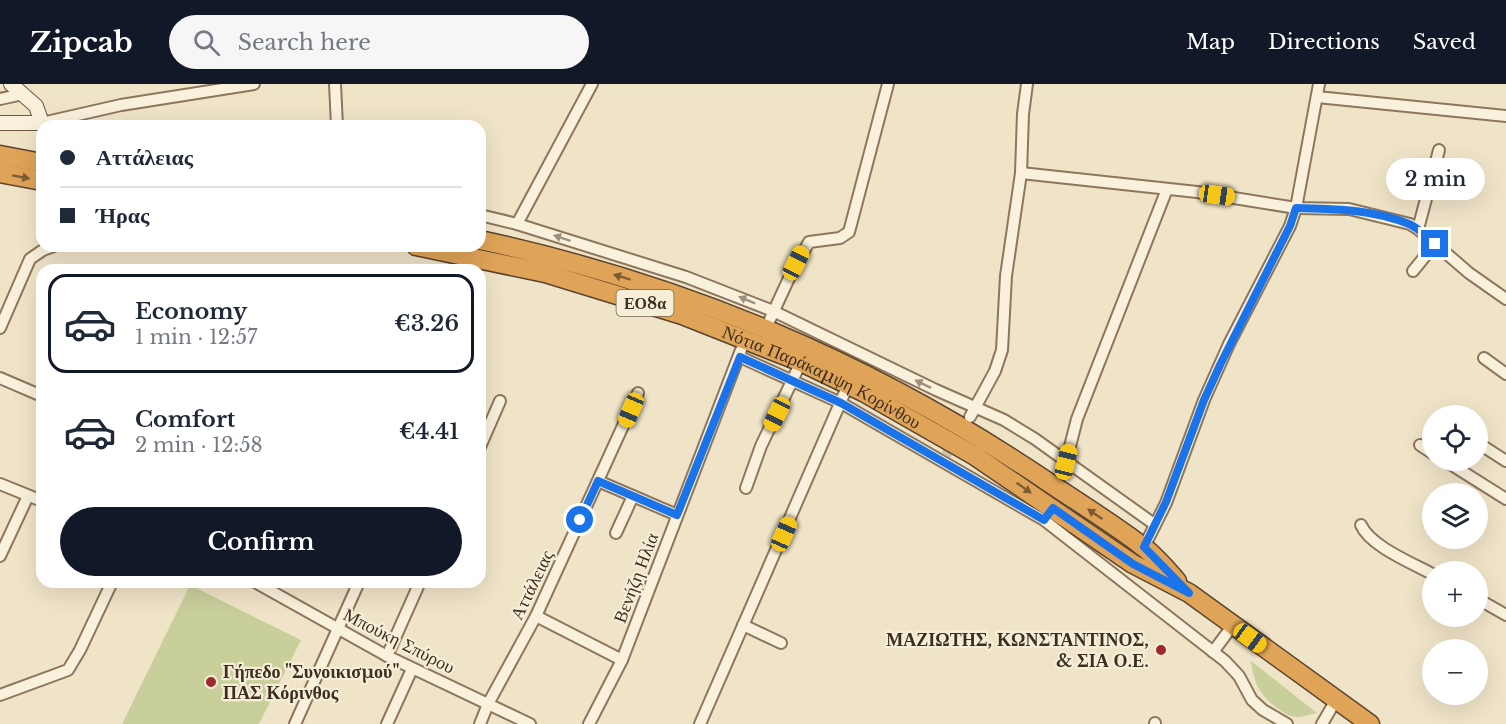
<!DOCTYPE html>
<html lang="en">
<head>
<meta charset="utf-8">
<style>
  :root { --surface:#fff; --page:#f6f6f7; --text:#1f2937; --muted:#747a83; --line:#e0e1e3; --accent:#111827 }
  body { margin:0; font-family:"Libre Baskerville",serif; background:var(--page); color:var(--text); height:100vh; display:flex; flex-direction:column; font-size:22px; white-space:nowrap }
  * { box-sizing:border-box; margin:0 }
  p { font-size:20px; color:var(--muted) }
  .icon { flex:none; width:33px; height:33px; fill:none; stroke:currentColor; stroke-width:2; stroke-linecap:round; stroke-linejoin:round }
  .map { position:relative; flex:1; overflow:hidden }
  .details { position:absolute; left:36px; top:180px; width:450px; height:324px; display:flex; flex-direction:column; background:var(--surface); border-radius:18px; box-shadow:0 6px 24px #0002 }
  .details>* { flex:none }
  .hud { position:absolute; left:36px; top:36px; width:450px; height:132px; border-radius:18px; box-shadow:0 6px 24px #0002; display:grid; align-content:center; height:132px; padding:0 24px; background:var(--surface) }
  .buttons { position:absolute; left:1422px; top:321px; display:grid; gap:12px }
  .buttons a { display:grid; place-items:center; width:66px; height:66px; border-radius:50%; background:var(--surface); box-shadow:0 6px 24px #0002; font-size:30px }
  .end { position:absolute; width:27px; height:27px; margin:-14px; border:8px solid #1a73e8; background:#fff; box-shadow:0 0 0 3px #fff }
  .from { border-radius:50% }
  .bubble { position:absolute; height:42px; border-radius:21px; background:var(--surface); box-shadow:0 6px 24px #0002; font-size:20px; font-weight:600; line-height:42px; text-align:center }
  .car { position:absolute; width:18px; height:36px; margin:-18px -9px; border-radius:8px; box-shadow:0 0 4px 2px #0007; background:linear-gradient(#f5c518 24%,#345 0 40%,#f5c518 0 76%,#345 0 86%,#f5c518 0) }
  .hud b { display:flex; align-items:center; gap:21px; height:57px; font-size:22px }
  .hud b+b { border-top:2px solid var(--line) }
  .hud i { width:15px; height:15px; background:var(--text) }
  ul { padding:10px 0 0; list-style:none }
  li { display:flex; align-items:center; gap:18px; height:99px; margin:0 12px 9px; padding:0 12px; border:3px solid transparent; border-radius:18px }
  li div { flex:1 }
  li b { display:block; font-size:22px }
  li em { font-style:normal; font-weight:600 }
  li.on { border-color:var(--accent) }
  li>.icon { width:54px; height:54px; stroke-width:1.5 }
  .cta { display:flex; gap:12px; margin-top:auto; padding:12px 24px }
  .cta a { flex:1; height:69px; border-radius:36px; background:var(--accent); color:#fff; font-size:24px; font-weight:600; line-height:69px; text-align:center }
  header { display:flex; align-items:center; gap:36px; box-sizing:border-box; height:84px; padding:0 30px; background:var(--accent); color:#fff }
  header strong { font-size:28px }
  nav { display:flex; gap:33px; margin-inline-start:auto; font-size:21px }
  .search { width:420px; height:54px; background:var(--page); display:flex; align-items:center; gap:15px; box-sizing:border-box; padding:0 21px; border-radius:33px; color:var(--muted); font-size:22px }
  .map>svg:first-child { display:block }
  .green { fill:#c9cf9b }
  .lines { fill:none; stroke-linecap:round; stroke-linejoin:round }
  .street-tunnel { stroke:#ccc0a6; stroke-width:10; stroke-dasharray:10 5; stroke-linecap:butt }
  .street-casing { stroke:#8d765c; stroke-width:14 }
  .secondary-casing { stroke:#6f573f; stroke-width:16 }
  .highway-casing { stroke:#5b4430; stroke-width:21 }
  .street { stroke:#faf1dc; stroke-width:10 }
  .secondary { stroke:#faf1dc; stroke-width:14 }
  .highway { stroke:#e0a458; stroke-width:18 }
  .oneway { fill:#7e5d36 }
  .oneway2 { fill:#9c907e }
  .route { stroke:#1a73e8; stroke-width:8 }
  .poi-dot { fill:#9e2a2b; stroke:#f7eed8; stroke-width:2 }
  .labels { text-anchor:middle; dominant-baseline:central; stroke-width:4.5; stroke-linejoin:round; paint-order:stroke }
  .shield { fill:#f7eed8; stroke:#756857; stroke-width:1.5 }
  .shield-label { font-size:16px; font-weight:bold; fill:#3d2e20 }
  .street-label { font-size:18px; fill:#3d2e20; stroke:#f7eed8 }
  .poi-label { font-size:18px; font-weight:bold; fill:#3d2e20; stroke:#f7eed8; text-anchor:end }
</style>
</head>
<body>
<header>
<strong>Zipcab</strong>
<div class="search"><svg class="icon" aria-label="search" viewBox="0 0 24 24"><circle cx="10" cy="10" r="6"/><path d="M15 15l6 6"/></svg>Search here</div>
<nav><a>Map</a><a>Directions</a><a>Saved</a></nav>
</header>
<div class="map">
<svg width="1506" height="640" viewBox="0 0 1506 640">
  <rect width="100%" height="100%" fill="#f0e4c8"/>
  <!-- green -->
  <g class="green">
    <path d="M190,501L301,556L259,640H122Z"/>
    <path d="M1251,578V577L1317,629C1311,630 1304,633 1298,633C1291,633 1285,630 1280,626C1260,612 1255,602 1251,578Z"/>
  </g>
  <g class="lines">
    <!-- street-tunnel -->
    <path class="street-tunnel" d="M946,371L956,356"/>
    <defs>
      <g id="street">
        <path d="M335,0L337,42"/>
        <path d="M1317,13L1506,32"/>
        <path d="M0,15L23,10"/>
        <path d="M42,39L121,21L254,0"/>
        <path d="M1021,89L1197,108L1296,124L1349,125L1410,140L1418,145L1469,189L1506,215"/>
        <path d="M480,131L517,140L686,193L773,227L936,306L1004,336L1035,355L1154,440"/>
        <path d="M517,140L592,0"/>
        <path d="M1418,145L1439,66"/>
        <path d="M1413,187L1435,160"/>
        <path d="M0,244L30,175L43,166L54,162"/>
        <path d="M766,244L790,192L809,158L840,154L849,148L888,0"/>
        <path d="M740,273L841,319L1044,436L1225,577L1239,592L1252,616L1263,626L1287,640"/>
        <path d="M1484,274L1506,290"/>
        <path d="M0,294L42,312"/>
        <path d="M970,333L995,287L1002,266L1006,192L1021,89L1023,30L1027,0"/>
        <path d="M1478,359L1506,377"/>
        <path d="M1420,361L1432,369"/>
        <path d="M480,363L500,317"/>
        <path d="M1444,376L1506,415"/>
        <path d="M1066,378L1077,335L1167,105"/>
        <path d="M598,397L677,431"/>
        <path d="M0,400L42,417"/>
        <path d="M746,404L761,362L801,278"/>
        <path d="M1361,441C1370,462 1412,479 1432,490"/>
        <path d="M616,449L633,412"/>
        <path d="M1144,463L1166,419L1204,316L1229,260L1290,142L1296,124L1319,0"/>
        <path d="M0,472L28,412"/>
        <path d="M255,498L387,572L530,640"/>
        <path d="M1478,515L1506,531"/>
        <path d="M536,532L622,576"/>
        <path d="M743,541L781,559"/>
        <path d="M1213,568L1233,541"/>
        <path d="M387,572L420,498"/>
        <path d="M0,611L68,586L80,566L112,498"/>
        <path d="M295,640L359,498"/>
        <path d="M387,640L412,585"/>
        <path d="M480,640L488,620L536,532L638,309"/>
        <path d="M589,640L622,576L741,266"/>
        <path d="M700,640L848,301"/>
        <path d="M1155,640V639"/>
        <path d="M1322,640L1336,616"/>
      </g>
      <path id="secondary" d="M0,39H42L36,22L11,0"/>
      <g id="highway">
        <path d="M0,71L42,79"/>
        <path d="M0,89L42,97"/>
        <path d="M480,156C687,201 872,279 1048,398C1079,419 1112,439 1142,462C1155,471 1166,485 1177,497"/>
        <path id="s1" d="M416,162L545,189L682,231L801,278L863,308L975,372L1133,480L1189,509L1370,640"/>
      </g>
    </defs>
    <!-- street casing -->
    <use href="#street" class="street-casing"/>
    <!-- secondary casing -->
    <use href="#secondary" class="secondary-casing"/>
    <!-- highway casing -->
    <use href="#highway" class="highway-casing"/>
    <!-- street -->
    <use href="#street" class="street"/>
    <!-- secondary -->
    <use href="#secondary" class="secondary"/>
    <!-- highway -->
    <use href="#highway" class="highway"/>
  </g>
  <!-- one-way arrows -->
  <defs><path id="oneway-solid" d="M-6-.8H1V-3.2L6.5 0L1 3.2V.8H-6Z" transform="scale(1.5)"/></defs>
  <g class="oneway">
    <use href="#oneway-solid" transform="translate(21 93) rotate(10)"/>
    <use href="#oneway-solid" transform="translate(622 193) rotate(-163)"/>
    <use href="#oneway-solid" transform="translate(1024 404) rotate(35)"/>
    <use href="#oneway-solid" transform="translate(1095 430) rotate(-146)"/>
  </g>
  <g class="oneway2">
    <use href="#oneway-solid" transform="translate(562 154) rotate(-162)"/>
    <use href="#oneway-solid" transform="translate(747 216) rotate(-157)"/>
    <use href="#oneway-solid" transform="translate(923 300) rotate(-154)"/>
  </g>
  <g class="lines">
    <!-- route -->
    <path class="route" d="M580,436L598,397L677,431L740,273L841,319L1044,436L1053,424L1133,480L1189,509L1144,463L1166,418L1204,316L1221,279L1290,142L1296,124C1334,125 1373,125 1409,140C1419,144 1427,154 1435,160"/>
  </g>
  <!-- markers -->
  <g class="poi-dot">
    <circle cx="1161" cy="566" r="6"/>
    <circle cx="211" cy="598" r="6"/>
  </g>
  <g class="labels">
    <!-- shield labels -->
    <rect class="shield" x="616.5" y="206" width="57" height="26" rx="4.5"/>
    <g class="shield-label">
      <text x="645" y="219">ΕΟ8α</text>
    </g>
    <!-- street labels -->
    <g class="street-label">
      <text stroke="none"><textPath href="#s1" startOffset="428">Νότια Παράκαμψη Κορίνθου</textPath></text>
      <text transform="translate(636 494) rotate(-69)">Βενήζη Ηλία</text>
      <text transform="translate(532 501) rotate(-64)">Αττάλειας</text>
      <text transform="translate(399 557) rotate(27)">Μπούκη Σπύρου</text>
    </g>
    <!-- poi labels -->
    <g class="poi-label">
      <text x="1149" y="556">ΜΑΖΙΩΤΗΣ, ΚΩΝΣΤΑΝΤΙΝΟΣ,<tspan x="1149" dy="21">&amp; ΣΙΑ Ο.Ε.</tspan></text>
      <text x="223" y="588" text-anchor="start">Γήπεδο "Συνοικισμού"<tspan x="223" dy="21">ΠΑΣ Κόρινθος</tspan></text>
    </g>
  </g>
</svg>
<div class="buttons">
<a><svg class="icon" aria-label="locate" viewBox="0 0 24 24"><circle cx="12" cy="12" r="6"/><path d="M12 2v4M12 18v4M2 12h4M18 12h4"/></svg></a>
<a><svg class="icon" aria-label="layers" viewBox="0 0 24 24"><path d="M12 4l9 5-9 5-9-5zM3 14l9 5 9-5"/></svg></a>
<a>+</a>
<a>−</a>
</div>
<i class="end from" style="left:580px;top:436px"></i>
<i class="end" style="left:1435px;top:160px"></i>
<div class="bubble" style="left:1386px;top:74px;width:99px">2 min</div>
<i class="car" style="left:1217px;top:111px;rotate:98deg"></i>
<i class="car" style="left:796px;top:179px;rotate:27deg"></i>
<i class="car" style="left:631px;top:326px;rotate:203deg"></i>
<i class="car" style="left:777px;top:330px;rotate:206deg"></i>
<i class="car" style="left:1066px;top:378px;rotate:14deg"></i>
<i class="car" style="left:784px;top:450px;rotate:24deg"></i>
<i class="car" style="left:1250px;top:554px;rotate:126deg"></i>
<div class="hud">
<b><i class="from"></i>Αττάλειας</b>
<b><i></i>Ήρας</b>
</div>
<section class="details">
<ul>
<li class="on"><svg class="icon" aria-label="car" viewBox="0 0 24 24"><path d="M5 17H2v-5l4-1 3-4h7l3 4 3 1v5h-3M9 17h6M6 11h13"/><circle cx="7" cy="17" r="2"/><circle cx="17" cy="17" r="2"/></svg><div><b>Economy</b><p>1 min · 12:57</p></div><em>€3.26</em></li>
<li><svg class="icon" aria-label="car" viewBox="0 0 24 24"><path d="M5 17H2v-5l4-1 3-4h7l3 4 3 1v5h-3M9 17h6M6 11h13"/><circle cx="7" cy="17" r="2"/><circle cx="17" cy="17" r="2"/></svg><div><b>Comfort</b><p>2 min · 12:58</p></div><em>€4.41</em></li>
</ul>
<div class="cta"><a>Confirm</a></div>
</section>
</div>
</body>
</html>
